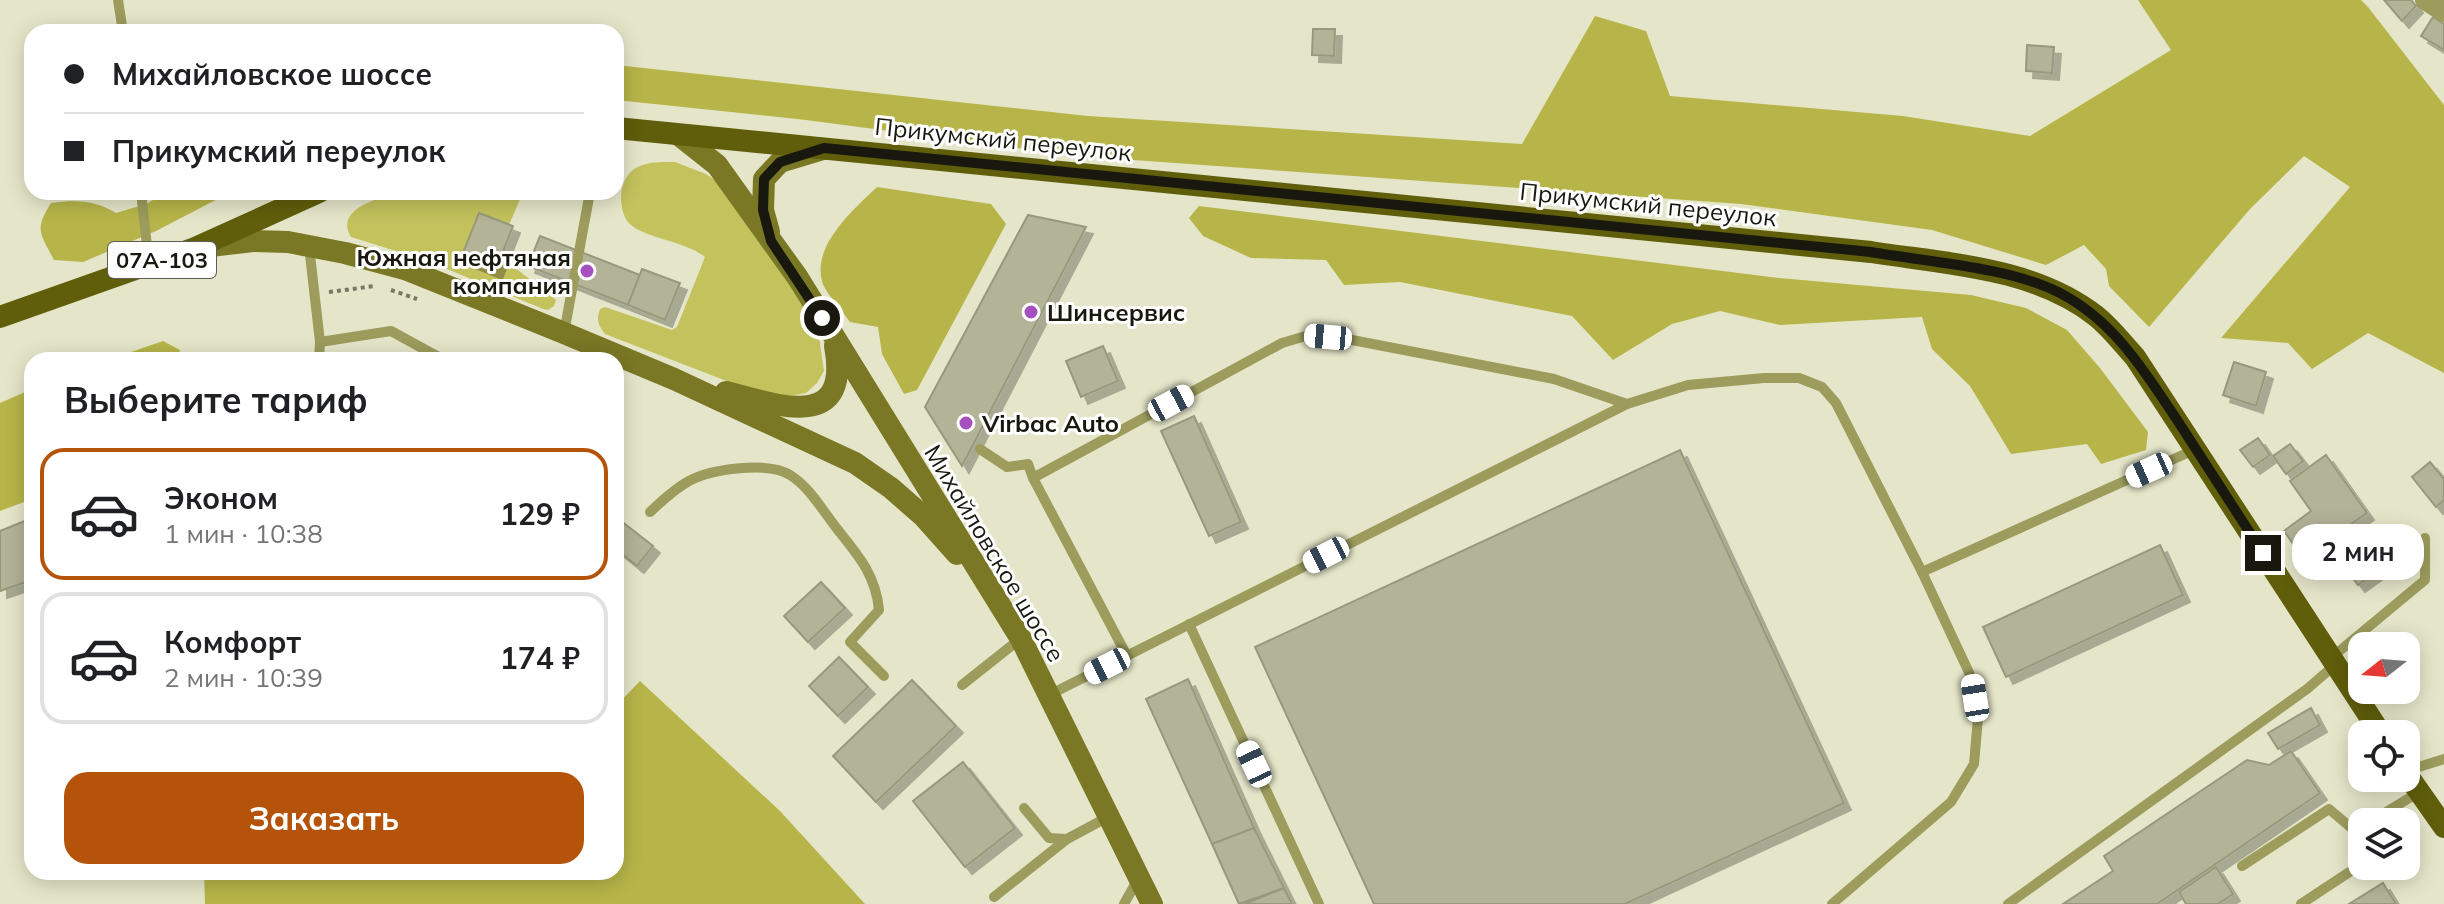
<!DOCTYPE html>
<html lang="ru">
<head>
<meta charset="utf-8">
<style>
  :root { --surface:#fff; --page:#f2f2f2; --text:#202124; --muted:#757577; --line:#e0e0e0; --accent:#b45309 }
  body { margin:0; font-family:Mulish,sans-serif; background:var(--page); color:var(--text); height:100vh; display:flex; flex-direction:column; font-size:30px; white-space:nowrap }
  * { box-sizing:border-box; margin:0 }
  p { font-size:26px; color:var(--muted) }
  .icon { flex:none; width:44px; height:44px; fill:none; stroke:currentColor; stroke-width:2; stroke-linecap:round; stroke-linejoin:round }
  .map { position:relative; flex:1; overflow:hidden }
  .drawer { position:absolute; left:24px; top:352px; width:600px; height:528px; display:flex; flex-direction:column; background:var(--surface); border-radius:24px; box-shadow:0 4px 20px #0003 }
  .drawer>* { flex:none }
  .top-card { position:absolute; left:24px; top:24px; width:600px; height:176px; border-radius:24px; box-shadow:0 4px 20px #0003; display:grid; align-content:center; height:176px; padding:0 40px; background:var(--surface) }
  .needle { width:52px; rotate:253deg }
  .controls { position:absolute; left:2348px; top:632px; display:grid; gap:16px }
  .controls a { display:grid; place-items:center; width:72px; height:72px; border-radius:16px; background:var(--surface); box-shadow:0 4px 20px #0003; font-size:40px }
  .end { position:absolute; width:36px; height:36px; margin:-18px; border:10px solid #18180e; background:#fff; box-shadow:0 0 0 4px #fff }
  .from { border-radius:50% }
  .bubble { position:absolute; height:56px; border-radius:24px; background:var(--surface); box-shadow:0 4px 20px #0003; font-size:26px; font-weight:700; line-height:56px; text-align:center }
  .car { position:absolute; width:24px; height:48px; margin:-24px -12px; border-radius:10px; box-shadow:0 0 6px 2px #0007; background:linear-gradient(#fff 24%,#345 0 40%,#fff 0 76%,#345 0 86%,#fff 0) }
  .top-card b { display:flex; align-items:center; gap:28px; height:76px; font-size:30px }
  .top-card b+b { border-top:2px solid var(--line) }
  .top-card i { width:20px; height:20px; background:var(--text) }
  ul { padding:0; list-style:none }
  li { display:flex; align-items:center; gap:24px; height:132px; margin:0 16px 12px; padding:0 24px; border:4px solid var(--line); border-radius:24px }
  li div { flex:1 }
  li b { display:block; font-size:30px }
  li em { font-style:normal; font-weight:700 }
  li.on { border-color:var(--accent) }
  li>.icon { width:72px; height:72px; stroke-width:1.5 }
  h2 { padding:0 40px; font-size:36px; line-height:96px }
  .primary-button { display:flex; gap:16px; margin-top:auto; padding:16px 40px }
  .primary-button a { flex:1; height:92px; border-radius:24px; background:var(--accent); color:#fff; font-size:32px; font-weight:700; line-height:92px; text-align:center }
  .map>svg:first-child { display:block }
  .green { fill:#c3c25d }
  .forest { fill:#b7b549 }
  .building { fill:#b3b398; stroke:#98987d; stroke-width:2; filter:url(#shadow) }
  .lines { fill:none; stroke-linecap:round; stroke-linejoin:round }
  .path { stroke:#767764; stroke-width:4; stroke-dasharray:4 4; stroke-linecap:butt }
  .service { stroke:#9d9c5d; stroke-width:10 }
  .minor { stroke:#9d9c5d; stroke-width:20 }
  .secondary { stroke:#7a7825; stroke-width:22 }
  .primary { stroke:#605e0b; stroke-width:22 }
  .route { stroke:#18180e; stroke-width:10 }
  .poi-dot { fill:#a550be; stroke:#fff; stroke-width:3 }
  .labels { text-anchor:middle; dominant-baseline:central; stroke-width:6; stroke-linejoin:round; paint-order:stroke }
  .shield { fill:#fff; stroke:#5d5d56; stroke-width:2 }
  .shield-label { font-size:22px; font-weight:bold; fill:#18180e }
  .street-label { font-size:24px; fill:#18180e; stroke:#fff }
  .poi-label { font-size:24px; font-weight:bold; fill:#18180e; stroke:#fff; text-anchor:start }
</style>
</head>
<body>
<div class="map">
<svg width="2444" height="904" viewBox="0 0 2444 904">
  <defs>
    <filter id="shadow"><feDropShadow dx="7" dy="7" stdDeviation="0" flood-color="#0004"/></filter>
  </defs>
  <rect width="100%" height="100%" fill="#e5e6c9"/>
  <!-- green -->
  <g class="green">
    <path d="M675,162L706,174L725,187L791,284L819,337L824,371L817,383L806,393L773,399L605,334C598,325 596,320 600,309L605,307L672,330L677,327L705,257C687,242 646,238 631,225C621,217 619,196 623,185C631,161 654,162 675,162Z"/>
    <path d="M397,192H523L509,225L499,262L518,270L556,300L554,306L548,310L543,309L428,261L351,237C334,209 378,199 397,192Z"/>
  </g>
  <!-- forest -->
  <g class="forest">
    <path d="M2138,0H2361L2368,7L2444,105V373L2368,333L2312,369L2288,343L2221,338L2350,187L2304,156L2250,209L2149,327L2109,286L2106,269L2084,245L2046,265L1932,230L1741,204L1078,156L806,120L616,100V65L1088,116L1522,144L1595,16L1646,31L1670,96L1903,116L2030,136L2171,50Z"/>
    <path d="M877,187L991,204L1006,224L917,390L904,394L882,354L878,327L850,322C843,312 824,291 822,281C812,245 855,208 877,187Z"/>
    <path d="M167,192H231L156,231L83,262L54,260C40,233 34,230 51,203C77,200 93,200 116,213L146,204Z"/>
    <path d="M1199,206L1779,278L1971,295L2026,308L2067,330L2100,368L2148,432L2146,450L2101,464L2087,444L2011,454L1970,386L1932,349L1922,317L1780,325L1720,311L1672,324L1613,360L1572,316L1400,282L1344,285L1326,260L1251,258L1203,236L1189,218Z"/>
    <path d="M163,341L180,350L177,360H108Z"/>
    <path d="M32,389V499L0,511V403Z"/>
    <path d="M640,681L780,811L865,904H205L204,872H616V706Z"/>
  </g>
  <!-- building -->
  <g class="building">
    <path d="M2384,0H2411L2416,6L2402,21Z"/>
    <path d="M2433,17L2444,24V50L2421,36Z"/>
    <path d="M1313,29H1335L1334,56L1312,55Z"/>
    <path d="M2027,45L2054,47L2052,73L2026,71Z"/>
    <path d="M479,213L513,226L495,272L461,258Z"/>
    <path d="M1028,215L1086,227L962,466L925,407Z"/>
    <path d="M540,236L640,275L628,305L528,266Z"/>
    <path d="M642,269L680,283L665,320L628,305Z"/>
    <path d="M1103,346L1118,381L1081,397L1066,361Z"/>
    <path d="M2234,362L2266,372L2256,406L2223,395Z"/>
    <path d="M1194,416L1241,522L1209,536L1161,431Z"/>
    <path d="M2258,438L2270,455L2253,467L2240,450Z"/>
    <path d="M2290,444L2303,461L2286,474L2273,456Z"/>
    <path d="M1680,450L1844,803L1625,904H1374L1255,647Z"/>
    <path d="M2326,455L2367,513L2303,558L2284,531L2311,511L2290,481Z"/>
    <path d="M2430,462L2444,479V500L2436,507L2412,477Z"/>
    <path d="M616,517L653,546L637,566L616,549Z"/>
    <path d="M32,518V580L0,591V531Z"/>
    <path d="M2362,539L2383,567L2358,585L2337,557Z"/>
    <path d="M2160,545L2183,595L2006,677L1983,627Z"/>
    <path d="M821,582L845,608L808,642L784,616Z"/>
    <path d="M839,657L868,687L838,716L809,686Z"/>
    <path d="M1188,679L1254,828L1212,844L1146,699Z"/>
    <path d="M912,680L956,726L876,802L833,756Z"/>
    <path d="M2311,708L2320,725L2278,749L2268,733Z"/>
    <path d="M2291,751L2320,793L2157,904H2063L2113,871L2104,856L2247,760L2269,765Z"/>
    <path d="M963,762L1015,828L965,867L913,801Z"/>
    <path d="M1254,828L1284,888L1239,904L1212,844Z"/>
    <path d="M2216,867L2233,894L2218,904H2186L2179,892Z"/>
    <path d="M2383,883L2396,904H2349Z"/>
    <path d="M1284,888L1292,904H1244Z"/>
  </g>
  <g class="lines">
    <!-- path -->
    <g class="path">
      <path d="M391,290L417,299"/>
      <path d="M329,292L375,286"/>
    </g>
    <!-- service -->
    <g class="service">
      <path d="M118,0L123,32"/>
      <path d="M141,192L149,264"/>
      <path d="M309,246L320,342L319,360"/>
      <path d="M564,333L590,192"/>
      <path d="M320,342L391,331L444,360"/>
      <path d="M980,449L1007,467L1028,464L1033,478"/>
      <path d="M650,512C662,501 674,489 689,481C711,469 768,461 790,475C810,487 824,513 838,530C859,556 876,576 879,610L850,642L884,676"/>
      <path d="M1189,624L1319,904"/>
      <path d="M1127,656L1033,478L1282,343L1309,335L1347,339L1554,379L1627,404"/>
      <path d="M2331,658L2425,580V538"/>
      <path d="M962,685L1020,639"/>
      <path d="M1049,695L1627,404L1688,385L1764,378H1799L1822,387L1836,403L1922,572L2196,449"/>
      <path d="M2406,771L2444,759"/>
      <path d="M1024,808L1049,838L1067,839"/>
      <path d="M2370,822L2419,792"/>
      <path d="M2242,866L2329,809L2355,831"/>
      <path d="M994,897L1067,839L1108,817"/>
      <path d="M1124,904L1138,879"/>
      <path d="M1832,904L1951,802L1974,764L1978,718L1972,679L1922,572"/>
      <path d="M2008,904L2307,689L2336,664"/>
      <path d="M2301,904L2357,867L2355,831L2362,827"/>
    </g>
    <!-- minor -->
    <path class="minor" d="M2425,0L2444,12"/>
    <!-- secondary -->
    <g class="secondary">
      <path d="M679,135L717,165L798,278L995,597L1021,639L1152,904"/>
      <path d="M769,232L763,210L764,179L780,162L823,149"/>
      <path d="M202,247L253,241L288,242L345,253L405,269L564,333L674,379L855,463L891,488L923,516L957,554"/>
      <path d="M726,392C777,405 851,433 835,346"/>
    </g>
    <!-- primary -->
    <g class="primary">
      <path d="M616,128L1871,252C1947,264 2033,267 2096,316C2111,328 2123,344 2135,357L2381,734"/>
      <path d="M0,317L195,248L319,192"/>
      <path d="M2406,773L2444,827"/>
    </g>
  </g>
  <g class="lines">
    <!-- route -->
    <path class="route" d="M822,318L771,241L763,210L764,179L780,162L824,148L1871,252C1928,262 2009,267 2060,293C2116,322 2147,375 2181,426C2208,468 2236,511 2263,553"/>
  </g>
  <!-- markers -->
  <g class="poi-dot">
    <circle cx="587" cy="271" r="8"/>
    <circle cx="1031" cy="312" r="8"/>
    <circle cx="966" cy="423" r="8"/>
  </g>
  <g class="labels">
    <!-- shield labels -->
    <rect class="shield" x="108" y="242" width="108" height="36" rx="6"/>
    <g class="shield-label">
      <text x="162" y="260">07А-103</text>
    </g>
    <!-- street labels -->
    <g class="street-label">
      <text transform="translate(1003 139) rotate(6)">Прикумский переулок</text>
      <text transform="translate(1648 204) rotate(6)">Прикумский переулок</text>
      <text transform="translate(995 553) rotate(59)">Михайловское шоссе</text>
    </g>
    <!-- poi labels -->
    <g class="poi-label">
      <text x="571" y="257" text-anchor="end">Южная нефтяная<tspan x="571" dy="28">компания</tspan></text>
      <text x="1047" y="312">Шинсервис</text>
      <text x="982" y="423">Virbac Auto</text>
    </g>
  </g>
</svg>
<div class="controls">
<a><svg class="needle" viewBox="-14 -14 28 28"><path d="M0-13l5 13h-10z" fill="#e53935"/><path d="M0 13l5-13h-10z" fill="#757577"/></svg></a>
<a><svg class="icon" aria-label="locate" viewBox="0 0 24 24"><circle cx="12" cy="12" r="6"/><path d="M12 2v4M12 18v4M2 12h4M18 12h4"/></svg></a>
<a><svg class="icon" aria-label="layers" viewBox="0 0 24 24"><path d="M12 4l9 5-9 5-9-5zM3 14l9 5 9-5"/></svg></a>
</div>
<i class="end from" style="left:822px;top:318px"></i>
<i class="end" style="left:2263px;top:553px"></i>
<div class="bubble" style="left:2292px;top:524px;width:132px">2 мин</div>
<i class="car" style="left:1328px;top:337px;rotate:275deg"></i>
<i class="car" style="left:1171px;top:403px;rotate:62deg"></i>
<i class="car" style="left:2149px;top:470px;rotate:246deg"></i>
<i class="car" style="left:1326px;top:555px;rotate:243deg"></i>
<i class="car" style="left:1107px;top:666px;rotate:243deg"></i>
<i class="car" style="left:1975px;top:698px;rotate:351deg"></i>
<i class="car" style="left:1254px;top:764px;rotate:335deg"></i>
<div class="top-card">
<b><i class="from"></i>Михайловское шоссе</b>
<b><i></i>Прикумский переулок</b>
</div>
<section class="drawer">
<h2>Выберите тариф</h2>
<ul>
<li class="on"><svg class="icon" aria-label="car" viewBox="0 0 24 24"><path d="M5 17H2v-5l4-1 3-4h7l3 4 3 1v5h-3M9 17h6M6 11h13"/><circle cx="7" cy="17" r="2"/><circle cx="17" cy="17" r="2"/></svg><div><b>Эконом</b><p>1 мин · 10:38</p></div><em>129 ₽</em></li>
<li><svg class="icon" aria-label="car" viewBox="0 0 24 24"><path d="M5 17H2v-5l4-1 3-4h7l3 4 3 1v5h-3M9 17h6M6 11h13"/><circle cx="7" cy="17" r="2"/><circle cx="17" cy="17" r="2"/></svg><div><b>Комфорт</b><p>2 мин · 10:39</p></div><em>174 ₽</em></li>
</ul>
<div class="primary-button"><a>Заказать</a></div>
</section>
</div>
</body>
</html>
